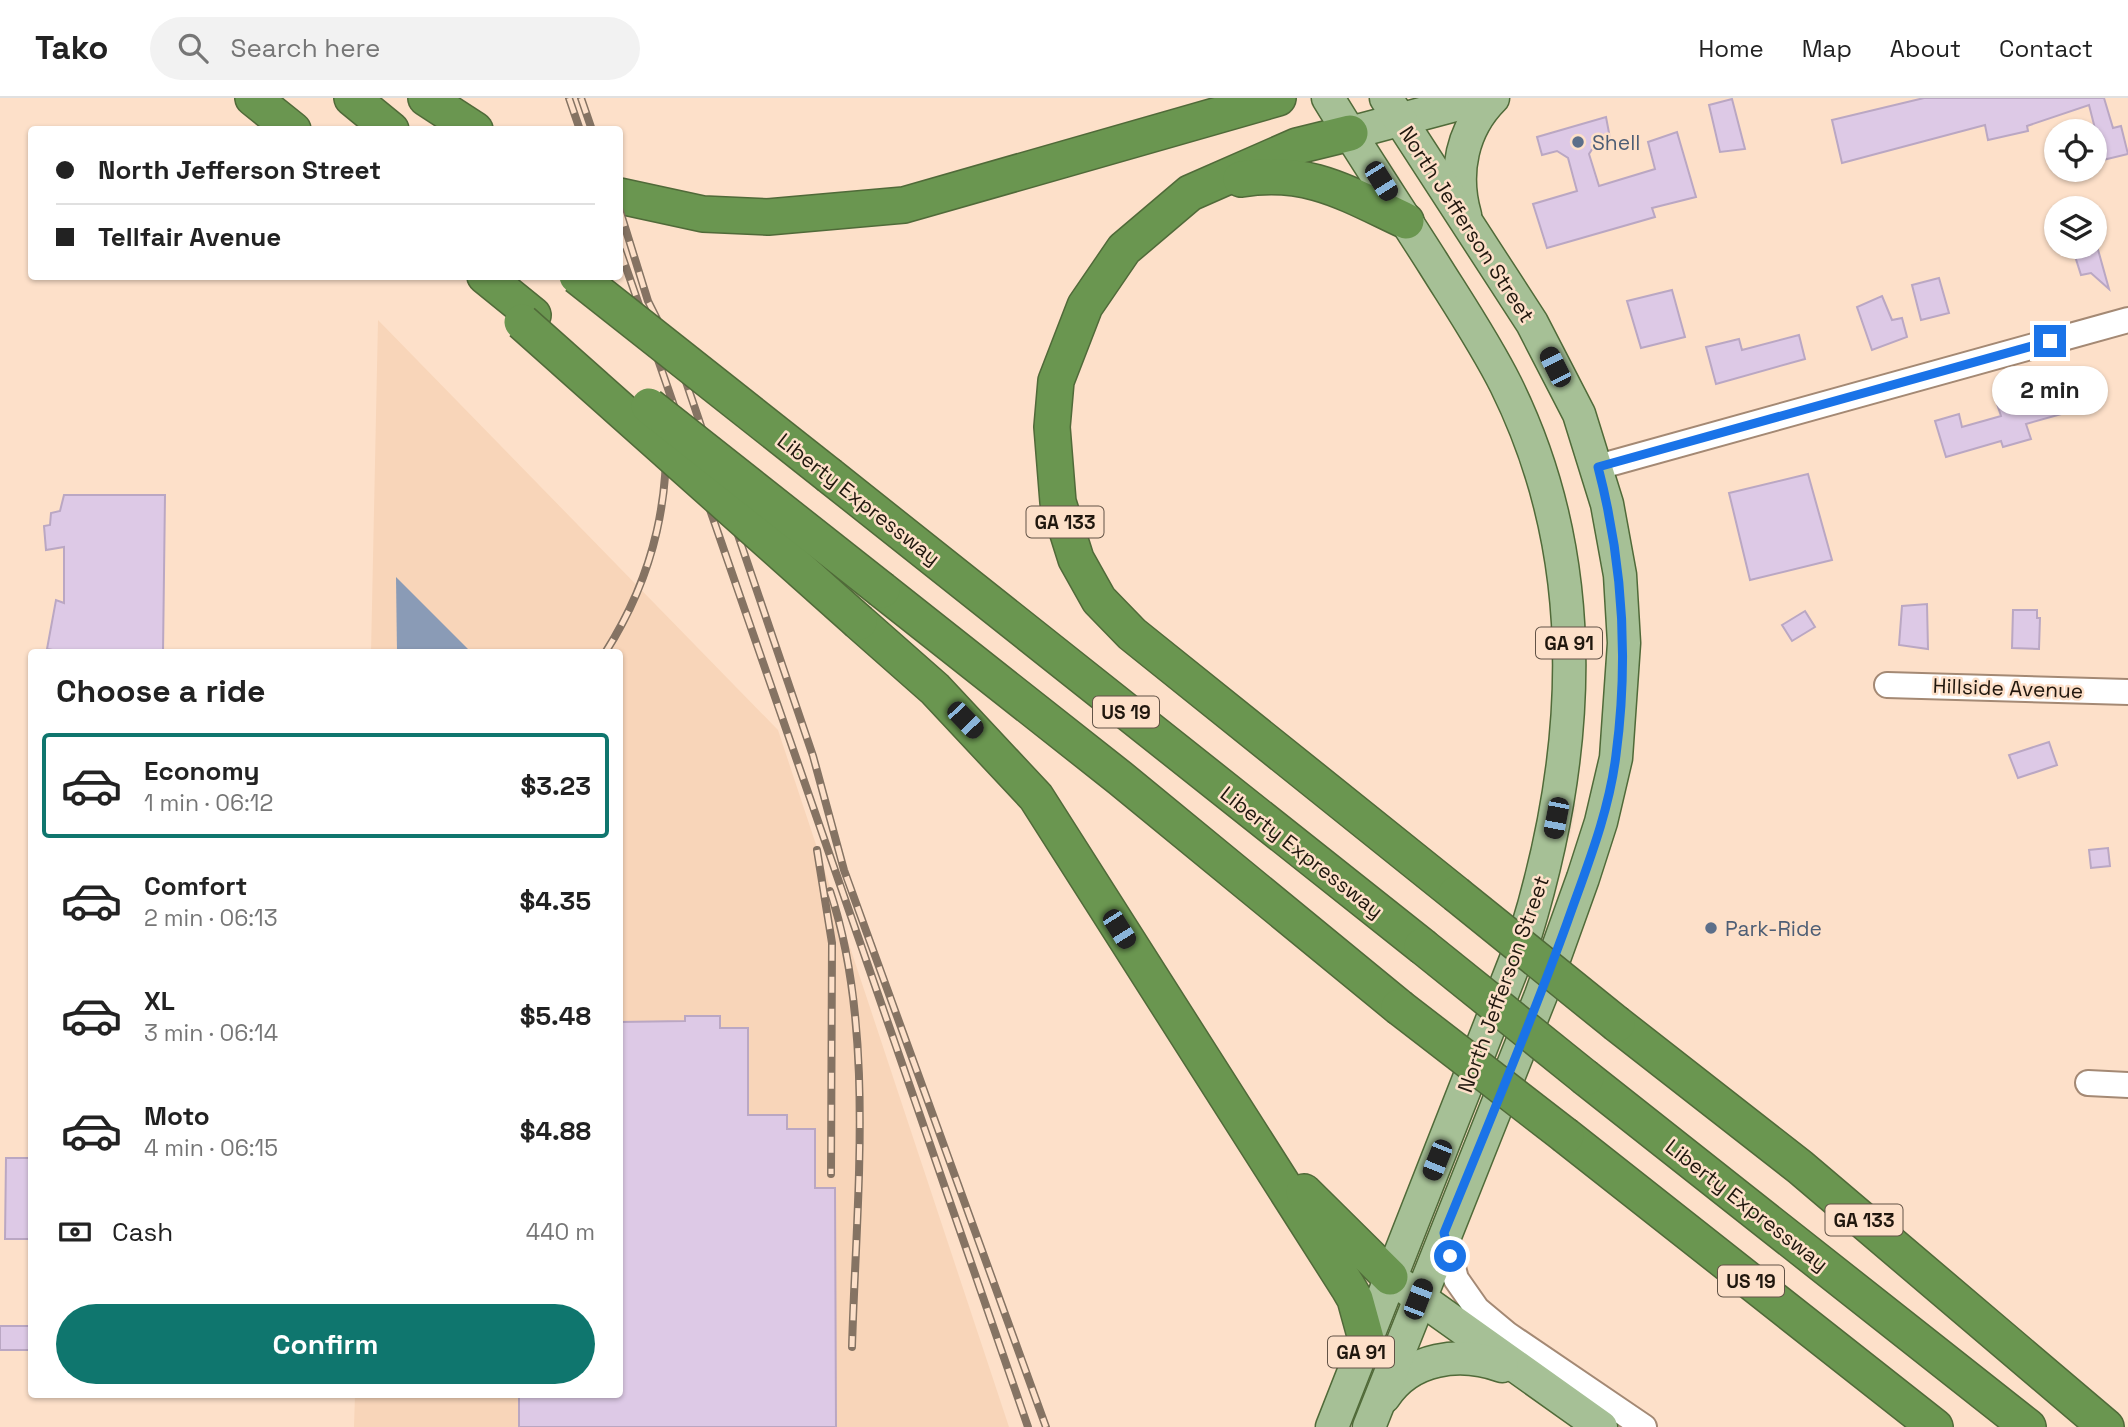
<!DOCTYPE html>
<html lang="en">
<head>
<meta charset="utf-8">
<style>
  :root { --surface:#fff; --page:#f2f2f2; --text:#222; --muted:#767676; --line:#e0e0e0; --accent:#0f766e }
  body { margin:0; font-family:"Space Grotesk",sans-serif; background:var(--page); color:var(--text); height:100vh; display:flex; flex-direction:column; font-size:26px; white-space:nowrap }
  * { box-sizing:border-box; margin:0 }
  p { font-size:23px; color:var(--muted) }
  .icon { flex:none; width:38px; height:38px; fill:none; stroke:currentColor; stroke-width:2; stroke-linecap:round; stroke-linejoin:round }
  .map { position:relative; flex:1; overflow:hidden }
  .sheet { position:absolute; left:28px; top:551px; width:595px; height:749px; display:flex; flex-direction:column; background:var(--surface); border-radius:7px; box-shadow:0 2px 5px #0004 }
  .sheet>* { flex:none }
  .top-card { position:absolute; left:28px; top:28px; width:595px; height:154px; border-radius:7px; box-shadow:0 2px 5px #0004; display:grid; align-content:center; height:154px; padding:0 28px; background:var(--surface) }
  .fabs { position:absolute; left:2044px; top:21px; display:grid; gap:14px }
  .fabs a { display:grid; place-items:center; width:63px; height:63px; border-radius:50%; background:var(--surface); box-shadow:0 2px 5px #0004; font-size:35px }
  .end { position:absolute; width:32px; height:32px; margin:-16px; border:9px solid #1a73e8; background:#fff; box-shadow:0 0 0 4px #fff }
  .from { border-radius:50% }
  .bubble { position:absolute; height:49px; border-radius:24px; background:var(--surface); box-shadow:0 2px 5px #0004; font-size:23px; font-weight:700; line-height:49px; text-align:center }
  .car { position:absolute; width:21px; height:42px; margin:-21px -10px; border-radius:9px; box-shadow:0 0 5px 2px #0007; background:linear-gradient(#222 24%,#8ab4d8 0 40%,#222 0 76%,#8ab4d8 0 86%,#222 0) }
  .top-card b { display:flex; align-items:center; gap:24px; height:66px; font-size:26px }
  .top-card b+b { border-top:2px solid var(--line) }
  .top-card i { width:18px; height:18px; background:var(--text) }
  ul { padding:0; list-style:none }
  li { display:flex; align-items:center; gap:21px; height:105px; margin:0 14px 10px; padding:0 14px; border:4px solid transparent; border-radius:7px }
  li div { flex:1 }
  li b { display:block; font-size:26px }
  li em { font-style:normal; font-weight:700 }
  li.active { border-color:var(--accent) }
  li>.icon { width:63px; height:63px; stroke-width:1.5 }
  h2 { padding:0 28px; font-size:32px; line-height:84px }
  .pay { display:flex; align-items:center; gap:18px; height:77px; padding:0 28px; font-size:26px }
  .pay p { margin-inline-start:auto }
  .primary-button { display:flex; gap:14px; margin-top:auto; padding:14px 28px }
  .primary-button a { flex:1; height:80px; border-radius:42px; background:var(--accent); color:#fff; font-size:28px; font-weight:700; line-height:80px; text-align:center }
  header { display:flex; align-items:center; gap:42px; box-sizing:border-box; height:98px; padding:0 35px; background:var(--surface); border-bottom:2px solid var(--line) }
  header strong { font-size:33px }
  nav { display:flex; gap:38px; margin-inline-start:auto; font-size:24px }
  .search { width:490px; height:63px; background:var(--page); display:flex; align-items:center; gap:18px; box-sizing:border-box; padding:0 24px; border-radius:38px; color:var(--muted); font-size:26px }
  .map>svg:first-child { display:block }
  .built { fill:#f8d5b9 }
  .water { fill:#8a9bb6 }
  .building { fill:#ddc9e6; stroke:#baa7c3; stroke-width:2 }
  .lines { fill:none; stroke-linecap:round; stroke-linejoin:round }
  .minor-casing { stroke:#a48974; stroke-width:28 }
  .major-casing { stroke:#506a39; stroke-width:35 }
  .highway-casing { stroke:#506a39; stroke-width:38 }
  .minor { stroke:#fff; stroke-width:24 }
  .major { stroke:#a6c096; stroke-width:32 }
  .highway { stroke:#6a9650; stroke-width:35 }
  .rail-casing { stroke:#857363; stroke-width:8 }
  .rail { stroke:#fde0c9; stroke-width:5; stroke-dasharray:16; stroke-linecap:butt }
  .highway-bridge-casing { stroke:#506a39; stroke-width:38; stroke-linecap:butt }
  .highway-bridge { stroke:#6a9650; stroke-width:35 }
  .route { stroke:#1a73e8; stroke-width:9 }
  .service-dot { fill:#5c6f8a; stroke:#fde0c9; stroke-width:2.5 }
  .labels { text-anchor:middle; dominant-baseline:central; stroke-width:5; stroke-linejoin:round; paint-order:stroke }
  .shield { fill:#fde0c9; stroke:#625346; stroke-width:2 }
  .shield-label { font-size:19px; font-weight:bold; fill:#20170e }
  .service-label { font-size:21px; fill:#4e5e75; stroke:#fde0c9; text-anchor:start }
  .street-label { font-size:21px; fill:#20170e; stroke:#fde0c9 }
</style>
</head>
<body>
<header>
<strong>Tako</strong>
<div class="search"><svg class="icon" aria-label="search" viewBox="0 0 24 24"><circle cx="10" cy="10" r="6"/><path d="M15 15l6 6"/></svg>Search here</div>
<nav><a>Home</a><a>Map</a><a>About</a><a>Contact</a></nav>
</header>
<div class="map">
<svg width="2128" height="1329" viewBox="0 0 2128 1329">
  <rect width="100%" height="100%" fill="#fde0c9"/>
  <!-- built -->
  <path class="built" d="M378,222L778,632L1009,1329H354L355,1297H620V555H371Z"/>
  <!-- water -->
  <path class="water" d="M396,479L472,555H397Z"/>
  <!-- building -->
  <g class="building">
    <path d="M1924,0H2104L2113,30L2121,28L2128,56L2103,62L2089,7L2027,28L2028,33L1988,42L1985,27L1842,65L1832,22Z"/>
    <path d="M1732,1L1745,51L1720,54L1709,7Z"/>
    <path d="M1606,19L1610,40L1597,44L1589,56L1599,88L1655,71L1648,44L1677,34L1696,99L1652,110L1655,119L1547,150L1533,106L1577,93L1568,60L1557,53L1542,57L1537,39Z"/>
    <path d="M2097,148L2109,191L2091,175L2081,177L2074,155Z"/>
    <path d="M1939,180L1949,215L1921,222L1912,187Z"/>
    <path d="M1672,192L1685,239L1641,250L1627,203Z"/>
    <path d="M1882,198L1892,222L1902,220L1907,239L1872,252L1857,209Z"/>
    <path d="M1799,237L1805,261L1716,286L1706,249L1739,241L1742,252Z"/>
    <path d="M2086,278L2097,306L2026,326L2031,341L2003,349L2001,343L1946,359L1935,323L1959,316L1962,329L2001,318L1997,306Z"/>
    <path d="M1808,376L1832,462L1750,482L1729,395Z"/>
    <path d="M64,397H165L163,555H69L47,551L56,502L64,505V449L46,452L44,428L50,427L51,415L60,413Z"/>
    <path d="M1927,506L1928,551L1899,547L1902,508Z"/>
    <path d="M2013,512H2037V520H2040L2039,551L2012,550Z"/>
    <path d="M1805,513L1815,529L1792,543L1782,527Z"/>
    <path d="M2049,644L2057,667L2018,680L2009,657Z"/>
    <path d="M2108,750L2110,768L2091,770L2089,752Z"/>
    <path d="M685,918H720V930H748V1017H787V1031H815V1090H835L836,1329H519V1297H620V924L685,923Z"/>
    <path d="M6,1060H32V1141H5Z"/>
    <rect x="0" y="1228" width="32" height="24"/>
  </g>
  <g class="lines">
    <defs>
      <g id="minor">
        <path d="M1598,369L2128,222"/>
        <path d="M1887,587L2128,594"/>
        <path d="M2088,985L2128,987"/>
        <path d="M1444,1135L1456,1181L1477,1211L1507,1236L1644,1329"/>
      </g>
      <g id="major">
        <path d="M1328,0C1362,56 1398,110 1433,165C1458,205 1485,245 1506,287C1593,463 1581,656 1525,838L1332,1329"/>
        <path d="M1350,35L1481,0"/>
        <path d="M1465,117C1453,75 1462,31 1493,0"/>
        <path d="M1403,1188L1601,1329"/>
        <path d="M1384,1299C1410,1259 1460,1253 1502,1268"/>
        <path d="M1369,1329L1541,897L1583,780L1601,724L1616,660L1624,545L1620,477L1607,406L1579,316L1532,225L1386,0"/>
      </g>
      <g id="highway">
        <path d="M253,0L293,32"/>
        <path d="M352,0L391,32"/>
        <path d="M426,0L475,32"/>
        <path d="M1350,35L1297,48L1190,95L1124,151L1085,208L1056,283L1052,329L1058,404L1076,461L1099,502L1132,536L1456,796"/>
        <path d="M1241,81C1308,70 1348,96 1406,123"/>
        <path d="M620,98L703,116L768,119L904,107L1278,0"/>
        <path d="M485,178L533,217"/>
        <path d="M830,378L1422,848"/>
        <path d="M882,492L1120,680L1399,909"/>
        <path d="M859,524L935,591L1036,699L1348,1189L1355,1201L1366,1241"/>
        <path d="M1617,926L1800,1069L2106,1329"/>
        <path d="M1586,980L2028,1329"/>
        <path d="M1566,1038L1935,1329"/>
        <path d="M1304,1094L1390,1179"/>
      </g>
    </defs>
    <!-- minor casing -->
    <use href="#minor" class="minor-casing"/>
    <!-- major casing -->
    <use href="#major" class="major-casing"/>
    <!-- highway casing -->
    <use href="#highway" class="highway-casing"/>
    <!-- minor -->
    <use href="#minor" class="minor"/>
    <!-- major -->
    <use href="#major" class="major"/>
    <!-- highway -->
    <use href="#highway" class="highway"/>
    <defs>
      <g id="rail">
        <path d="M569,0L580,32"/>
        <path d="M581,0L592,32"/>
        <path d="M620,113L648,203L681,269L813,658L844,772L1046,1329"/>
        <path d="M620,152L1028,1329"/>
        <path d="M605,555C656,475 672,395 665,301"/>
        <path d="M817,752L832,845L831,1076"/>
        <path d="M830,793C876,930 856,1106 852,1249"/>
      </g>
    </defs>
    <!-- rail casing -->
    <use href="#rail" class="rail-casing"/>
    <!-- rail -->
    <use href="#rail" class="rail"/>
    <defs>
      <g id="highway-bridge">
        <path d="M577,178L830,378"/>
        <path d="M522,224L859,524"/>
        <path d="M649,308L882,492"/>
        <path d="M1456,796L1617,926"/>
        <path d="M1422,848L1586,980"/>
        <path d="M1399,909L1566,1038"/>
      </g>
    </defs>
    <!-- highway-bridge casing -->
    <use href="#highway-bridge" class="highway-bridge-casing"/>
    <!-- highway-bridge -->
    <use href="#highway-bridge" class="highway-bridge"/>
  </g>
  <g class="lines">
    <!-- route -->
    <path class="route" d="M1450,1158L1444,1135C1486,1032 1529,930 1567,825C1586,771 1609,715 1616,657C1629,559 1623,465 1598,369L2050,243"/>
  </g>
  <!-- markers -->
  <g class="service-dot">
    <circle cx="1578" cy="44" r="7"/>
    <circle cx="1711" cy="830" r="7"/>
  </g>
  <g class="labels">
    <!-- shield labels -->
    <g class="shield">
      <rect x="1026.5" y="408.5" width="77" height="31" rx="5"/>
      <rect x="1536" y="529.5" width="66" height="31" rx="5"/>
      <rect x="1093" y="598.5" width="66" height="31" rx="5"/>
      <rect x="1825.5" y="1106.5" width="77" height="31" rx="5"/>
      <rect x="1718" y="1167.5" width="66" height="31" rx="5"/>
      <rect x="1328" y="1238.5" width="66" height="31" rx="5"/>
    </g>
    <g class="shield-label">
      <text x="1065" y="424">GA 133</text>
      <text x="1569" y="545">GA 91</text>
      <text x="1126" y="614">US 19</text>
      <text x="1864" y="1122">GA 133</text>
      <text x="1751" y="1183">US 19</text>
      <text x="1361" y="1254">GA 91</text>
    </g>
    <!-- service labels -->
    <g class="service-label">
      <text x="1592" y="44">Shell</text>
      <text x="1725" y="830">Park-Ride</text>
    </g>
    <!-- street labels -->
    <g class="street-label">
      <text transform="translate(1467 126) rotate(57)">North Jefferson Street</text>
      <text transform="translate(859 401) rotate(38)">Liberty Expressway</text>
      <text transform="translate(2008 590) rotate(2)">Hillside Avenue</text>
      <text transform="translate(1302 754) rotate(38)">Liberty Expressway</text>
      <text transform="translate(1503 886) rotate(-70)">North Jefferson Street</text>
      <text transform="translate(1747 1107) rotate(38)">Liberty Expressway</text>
    </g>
  </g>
</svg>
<div class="fabs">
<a><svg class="icon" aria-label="locate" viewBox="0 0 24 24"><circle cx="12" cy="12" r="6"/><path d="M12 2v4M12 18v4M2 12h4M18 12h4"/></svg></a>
<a><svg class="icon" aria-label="layers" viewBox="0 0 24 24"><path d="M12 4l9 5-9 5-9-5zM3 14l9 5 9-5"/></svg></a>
</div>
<i class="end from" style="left:1450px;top:1158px"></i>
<i class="end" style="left:2050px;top:243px"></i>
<div class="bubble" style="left:1992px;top:268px;width:116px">2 min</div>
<i class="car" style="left:1381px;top:83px;rotate:148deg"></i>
<i class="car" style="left:1555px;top:269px;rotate:333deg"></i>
<i class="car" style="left:965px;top:622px;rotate:136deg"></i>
<i class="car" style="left:1556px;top:720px;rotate:191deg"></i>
<i class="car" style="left:1119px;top:831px;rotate:148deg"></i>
<i class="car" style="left:1437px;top:1062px;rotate:202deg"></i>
<i class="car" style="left:1418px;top:1201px;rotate:21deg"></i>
<div class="top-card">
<b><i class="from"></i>North Jefferson Street</b>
<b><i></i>Tellfair Avenue</b>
</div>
<section class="sheet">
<h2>Choose a ride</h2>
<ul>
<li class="active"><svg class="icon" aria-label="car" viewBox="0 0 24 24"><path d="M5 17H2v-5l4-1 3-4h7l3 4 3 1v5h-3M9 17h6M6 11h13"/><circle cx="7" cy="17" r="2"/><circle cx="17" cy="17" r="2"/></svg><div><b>Economy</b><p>1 min · 06:12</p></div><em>$3.23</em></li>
<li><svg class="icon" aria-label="car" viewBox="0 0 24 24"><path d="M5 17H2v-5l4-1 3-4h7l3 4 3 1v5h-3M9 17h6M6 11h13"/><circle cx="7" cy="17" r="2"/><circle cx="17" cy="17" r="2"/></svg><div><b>Comfort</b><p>2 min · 06:13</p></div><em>$4.35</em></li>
<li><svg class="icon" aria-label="car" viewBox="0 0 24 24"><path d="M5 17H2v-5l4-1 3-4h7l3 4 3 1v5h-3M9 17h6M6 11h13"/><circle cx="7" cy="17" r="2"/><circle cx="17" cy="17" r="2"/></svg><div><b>XL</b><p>3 min · 06:14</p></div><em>$5.48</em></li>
<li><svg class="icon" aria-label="car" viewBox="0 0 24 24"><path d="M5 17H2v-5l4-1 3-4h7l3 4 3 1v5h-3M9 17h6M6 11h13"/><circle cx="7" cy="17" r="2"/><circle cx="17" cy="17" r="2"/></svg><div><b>Moto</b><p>4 min · 06:15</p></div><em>$4.88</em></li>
</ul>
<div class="pay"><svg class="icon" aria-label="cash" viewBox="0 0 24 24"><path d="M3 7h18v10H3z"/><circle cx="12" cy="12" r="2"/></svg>Cash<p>440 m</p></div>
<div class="primary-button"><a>Confirm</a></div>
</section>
</div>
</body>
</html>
